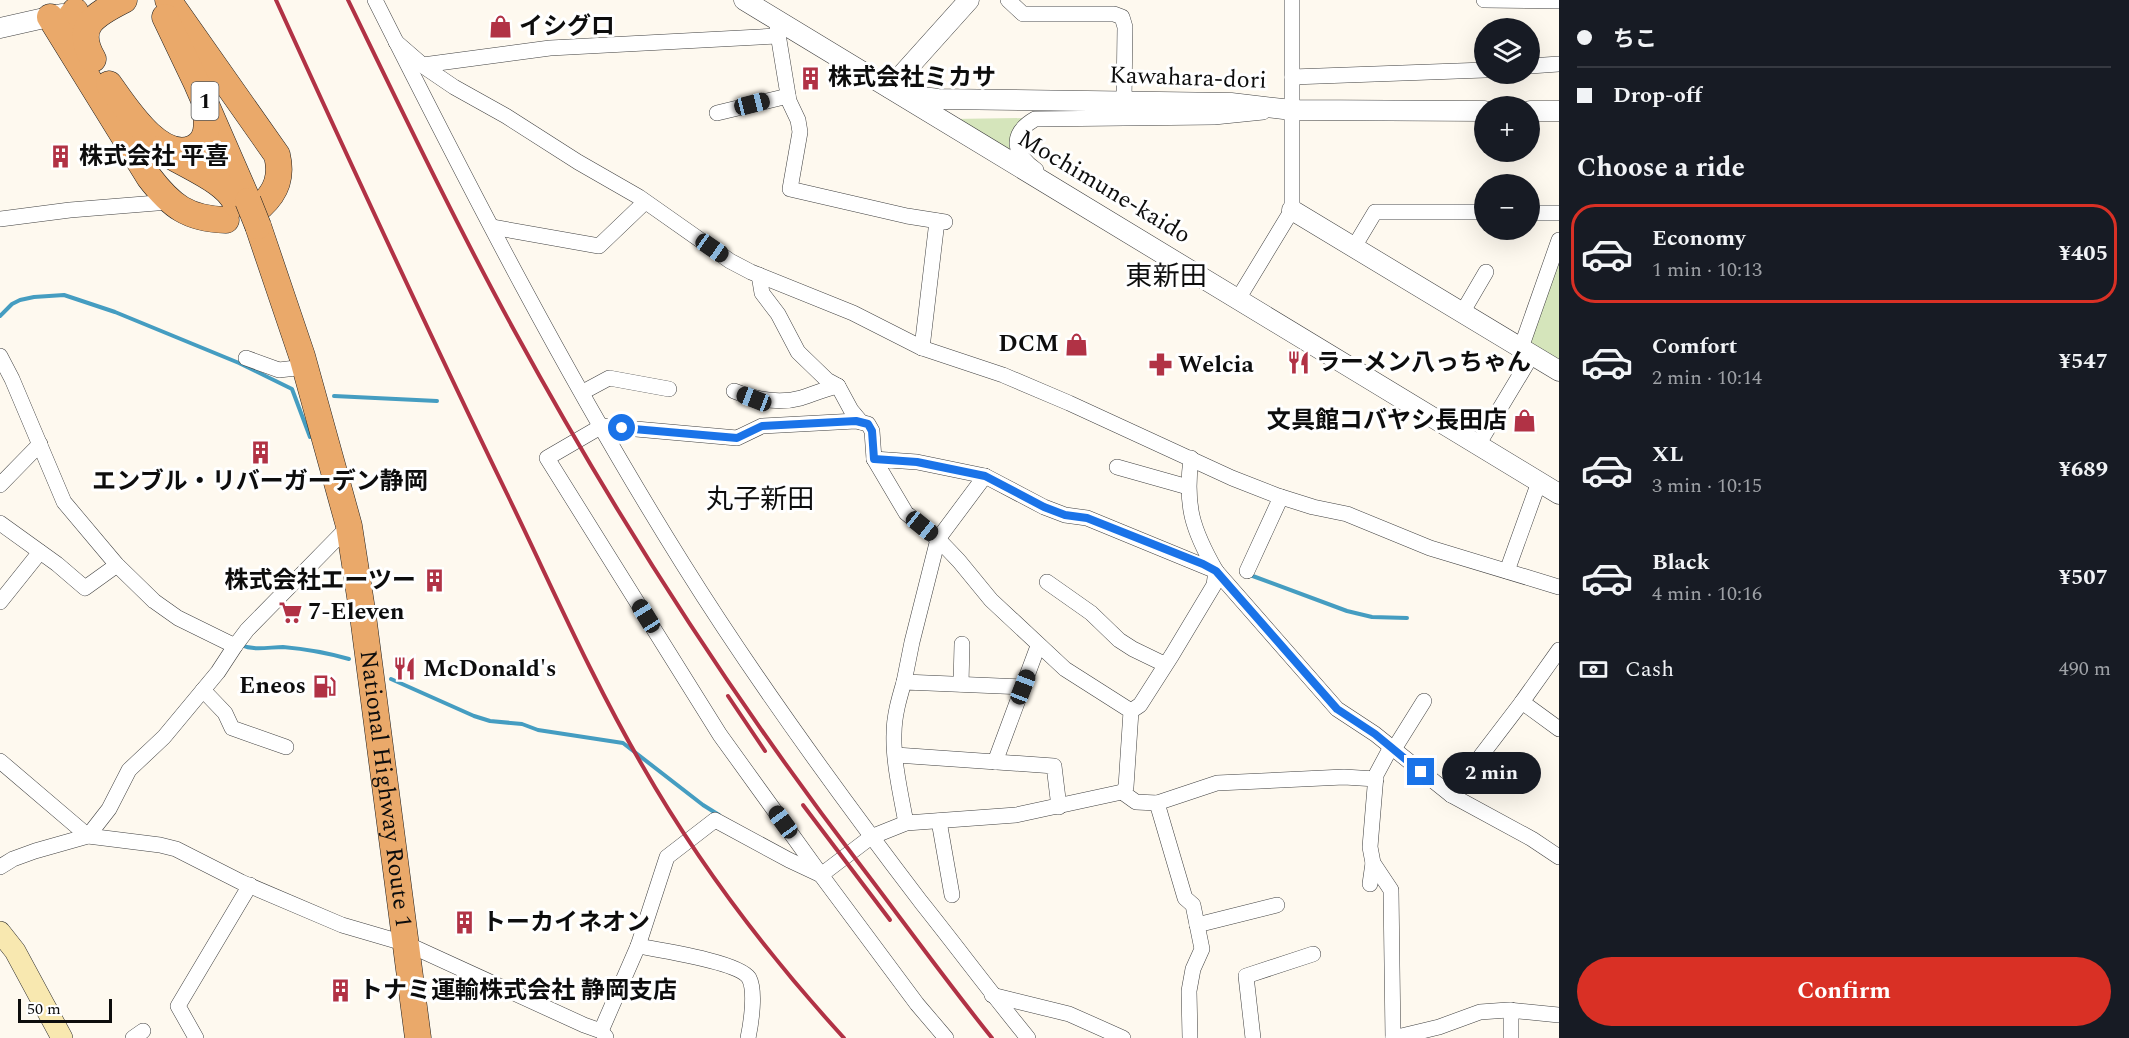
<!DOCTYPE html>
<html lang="en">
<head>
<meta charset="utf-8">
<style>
  :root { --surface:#171b24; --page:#20242c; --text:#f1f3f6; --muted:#9ea1a6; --line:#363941; --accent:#d93025 }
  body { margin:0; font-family:Spectral,"Noto Sans JP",serif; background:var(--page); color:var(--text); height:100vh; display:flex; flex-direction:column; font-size:22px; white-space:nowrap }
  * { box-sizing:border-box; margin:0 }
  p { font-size:20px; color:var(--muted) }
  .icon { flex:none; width:33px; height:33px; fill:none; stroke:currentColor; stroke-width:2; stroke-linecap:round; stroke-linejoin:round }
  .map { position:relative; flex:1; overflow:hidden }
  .details { display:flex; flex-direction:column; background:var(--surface); width:570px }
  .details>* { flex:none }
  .banner { display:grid; align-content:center; height:132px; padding:0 18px; background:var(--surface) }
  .tools { position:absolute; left:1474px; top:18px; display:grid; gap:12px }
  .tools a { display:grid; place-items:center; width:66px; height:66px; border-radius:50%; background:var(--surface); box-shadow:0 6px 24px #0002; font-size:30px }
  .scale { position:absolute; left:18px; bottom:15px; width:94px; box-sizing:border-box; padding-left:6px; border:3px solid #0d0d0d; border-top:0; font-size:16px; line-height:21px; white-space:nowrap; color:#0d0d0d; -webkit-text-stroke:4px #fff; paint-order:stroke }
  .end { position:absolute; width:27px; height:27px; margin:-14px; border:8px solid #1a73e8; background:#fff; box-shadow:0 0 0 3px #fff }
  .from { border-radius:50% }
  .bubble { position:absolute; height:42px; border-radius:21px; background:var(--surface); box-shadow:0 6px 24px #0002; font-size:20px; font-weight:700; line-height:42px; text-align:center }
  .car { position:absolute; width:18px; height:36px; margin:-18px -9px; border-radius:8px; box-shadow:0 0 4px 2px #0007; background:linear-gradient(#222 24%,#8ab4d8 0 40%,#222 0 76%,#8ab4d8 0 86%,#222 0) }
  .banner b { display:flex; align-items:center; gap:21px; height:57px; font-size:22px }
  .banner b+b { border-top:2px solid var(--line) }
  .banner i { width:15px; height:15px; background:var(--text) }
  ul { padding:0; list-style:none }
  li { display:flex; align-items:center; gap:18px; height:99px; margin:0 12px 9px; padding:0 6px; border:3px solid transparent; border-radius:24px }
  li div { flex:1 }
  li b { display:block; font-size:22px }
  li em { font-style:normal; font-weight:700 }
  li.current { border-color:var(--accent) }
  li>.icon { width:54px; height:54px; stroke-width:1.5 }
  h2 { padding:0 18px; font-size:27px; line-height:72px }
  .pay { display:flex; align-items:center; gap:15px; height:66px; padding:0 18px; font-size:22px }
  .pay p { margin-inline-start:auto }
  .primary-button { display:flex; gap:12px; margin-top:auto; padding:12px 18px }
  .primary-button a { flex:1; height:69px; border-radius:36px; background:var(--accent); color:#fff; font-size:24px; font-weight:700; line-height:69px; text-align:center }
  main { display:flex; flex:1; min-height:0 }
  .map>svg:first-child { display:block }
  .park { fill:#d5e5bb }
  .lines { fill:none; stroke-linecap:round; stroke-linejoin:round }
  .stream { stroke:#459dc1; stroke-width:4 }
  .minor-casing { stroke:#404040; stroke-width:16 }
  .tertiary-casing { stroke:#404040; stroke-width:21 }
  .secondary-casing { stroke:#2f2f2f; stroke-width:22 }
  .trunk-casing { stroke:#1e1e1e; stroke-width:27 }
  .minor { stroke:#fff; stroke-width:15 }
  .tertiary { stroke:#fff; stroke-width:20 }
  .secondary { stroke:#f8e8b0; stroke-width:21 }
  .trunk { stroke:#eaa96a; stroke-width:26 }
  .rail { stroke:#b13245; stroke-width:4 }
  .trunk-bridge-casing { stroke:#1e1e1e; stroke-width:27; stroke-linecap:butt }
  .trunk-bridge { stroke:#eaa96a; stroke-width:26 }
  .route { stroke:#1a73e8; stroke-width:8 }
  .labels { text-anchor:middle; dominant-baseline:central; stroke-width:6; stroke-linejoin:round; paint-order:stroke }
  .shield { fill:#fff; stroke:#565656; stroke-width:1.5 }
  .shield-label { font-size:22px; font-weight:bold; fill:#0d0d0d }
  .poi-label { font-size:24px; font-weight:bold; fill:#0d0d0d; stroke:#fff; text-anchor:start }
  .street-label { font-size:24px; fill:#0d0d0d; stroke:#fff }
  .quarter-label { font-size:27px; fill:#0d0d0d; stroke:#fff }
</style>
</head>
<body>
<main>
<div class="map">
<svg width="1559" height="1038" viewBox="0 0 1559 1038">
  <rect width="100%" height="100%" fill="#fef9ef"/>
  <!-- park -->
  <g class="park">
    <path d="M1026,118L1015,156L951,119Z"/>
    <path d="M1556,263L1559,265V363L1533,347L1529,340Z"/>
  </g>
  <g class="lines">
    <!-- stream -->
    <g class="stream">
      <path d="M0,316L12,304L20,300L34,297L64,295L115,312L239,363L292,389L310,437"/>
      <path d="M334,396L437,401"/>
      <path d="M1250,575L1347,611L1372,617L1407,618"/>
      <path d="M241,645C254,651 270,647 283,647C306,649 328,653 349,659"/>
      <path d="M391,679L474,716L490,721L522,724L538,730L623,743L703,805L719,815"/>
    </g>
    <defs>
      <g id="minor">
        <path d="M375,0C471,191 569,382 683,564C756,681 837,792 921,902C957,947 991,993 1028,1038"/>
        <path d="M1008,0L1023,14H1114L1122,17L1125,27L1124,101"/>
        <path d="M1484,0L1559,1"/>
        <path d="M777,28L789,101L798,120L800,132L790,189L907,216L945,222"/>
        <path d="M396,42L426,68L454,87L506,116L578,162L639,197L730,261L751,272L853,313L922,348L1003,375L1069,403L1232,478L1278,496L1313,507L1347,514L1430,548L1559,587"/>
        <path d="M423,65L550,48L778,36"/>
        <path d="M1530,66L1559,64"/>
        <path d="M1292,77L1485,70"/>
        <path d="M717,113L788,96"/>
        <path d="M1036,170C1013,154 1009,134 1035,119L1214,117L1263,112"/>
        <path d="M1530,213H1559"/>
        <path d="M0,219L70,210L169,202"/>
        <path d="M492,227L599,246L645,202"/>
        <path d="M1354,247L1375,212H1485"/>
        <path d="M759,275L762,293L778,314L798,352L827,380L838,386L851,410L861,422"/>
        <path d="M1238,299L1292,210V0"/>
        <path d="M1462,313L1486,272"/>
        <path d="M922,348L937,221"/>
        <path d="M1521,348L1559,240"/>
        <path d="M0,356L12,379L64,502L117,565L154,601L178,618L235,646L247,630L349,526"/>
        <path d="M246,358L279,370L296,368"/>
        <path d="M734,391C754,399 779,404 801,398C813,394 825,389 838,386"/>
        <path d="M583,392L609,378L669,389"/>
        <path d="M1478,445L1532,355"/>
        <path d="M1191,458C1185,506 1192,529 1216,571L1337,709L1375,734L1451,795L1532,839L1559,857"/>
        <path d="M874,459L872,431L868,424L856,421L762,426L737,438L602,426L547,458L720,735L821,875L917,1004L946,1038"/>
        <path d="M1117,467L1188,487"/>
        <path d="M0,485L40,444"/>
        <path d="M0,523L57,564L85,588L117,565"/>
        <path d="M1247,571L1281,497"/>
        <path d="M1507,571L1539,482"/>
        <path d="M1047,582L1091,613L1119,640L1133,649L1164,664"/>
        <path d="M0,602L40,552"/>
        <path d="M904,682L912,642L938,539L985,476"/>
        <path d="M961,684L962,644"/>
        <path d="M203,690L225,713L232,728L286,747"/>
        <path d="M1522,702L1559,729"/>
        <path d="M1391,747L1376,775L1370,847L1373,863L1391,890L1393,1038"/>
        <path d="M1394,749L1424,701"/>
        <path d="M896,755L1054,766L1059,807"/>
        <path d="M0,761L88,836L109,809L129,770L164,737L218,672L235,646"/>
        <path d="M995,762L1038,646"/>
        <path d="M1122,792L1136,802L1157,803L1217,783L1344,777L1376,779"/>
        <path d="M1451,795L1522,702L1559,650"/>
        <path d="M1157,803L1185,898L1193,905L1202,949L1193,969L1189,991L1190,1038"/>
        <path d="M939,821L952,895"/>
        <path d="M906,823C901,796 893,761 894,734C894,716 899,699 904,682L1023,687"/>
        <path d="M0,867L13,859L35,851L88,836L160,845L176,849L241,882L342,925L407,944L584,1025L601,1031L606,1037"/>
        <path d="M1370,884L1373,863"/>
        <path d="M1197,925L1277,905"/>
        <path d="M638,946C659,950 739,962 749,978C756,991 751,1024 748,1038"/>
        <path d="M992,995L1069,1014L1123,1038"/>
        <path d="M601,1031L638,946L667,857L715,820L789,860L821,875L871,837L906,823L1016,815L1122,792L1126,787L1131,711L1140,705L1172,655L1214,585L1216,571L1087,518L1065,515L1044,507L985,476L917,462L874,459L906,513L938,539L959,561L991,600L1065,669L1131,711"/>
        <path d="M133,1038L143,1031"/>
        <path d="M196,1038L178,1006L250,885"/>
        <path d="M1253,1038L1246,976L1313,954"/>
        <path d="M1393,1038L1439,1027L1480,1012L1508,1010L1559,1015"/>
        <path d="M1511,1038V1010"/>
      </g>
      <g id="tertiary">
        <path d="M744,0L1559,494"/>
        <path d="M969,0L890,88L922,97L938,99L1231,103L1292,110L1485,111"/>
        <path d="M0,28L62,14"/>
        <path d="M1530,111H1559"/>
        <path d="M1292,210L1559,371"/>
      </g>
      <path id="secondary" d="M0,932L15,951L62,1038"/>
      <g id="trunk">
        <path d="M168,0L277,155C282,176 277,191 261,206"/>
        <path d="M75,11L71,16L69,27L82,48"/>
        <path d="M50,17L149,177C171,206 188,219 226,220"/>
        <path d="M165,17L197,84L248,201"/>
        <path d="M93,59C73,25 97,14 124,0"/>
        <path d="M109,84C125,106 160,163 193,148C212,139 206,118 205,102"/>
        <path d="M160,149C182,165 227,180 236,204"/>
        <path id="s1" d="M258,226L302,356L349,526L363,616L418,1038"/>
      </g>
    </defs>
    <!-- minor casing -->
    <use href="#minor" class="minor-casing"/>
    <!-- tertiary casing -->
    <use href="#tertiary" class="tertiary-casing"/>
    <!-- secondary casing -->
    <use href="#secondary" class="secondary-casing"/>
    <!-- trunk casing -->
    <use href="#trunk" class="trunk-casing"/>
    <!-- minor -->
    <use href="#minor" class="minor"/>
    <!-- tertiary -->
    <use href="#tertiary" class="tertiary"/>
    <!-- secondary -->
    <use href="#secondary" class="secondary"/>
    <!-- trunk -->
    <use href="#trunk" class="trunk"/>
    <!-- rail -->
    <g class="rail">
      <path d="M276,0C352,167 429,333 509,498C552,587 592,679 642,765C698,863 768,955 844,1038"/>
      <path d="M348,0C402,111 455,222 514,330C615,515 730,694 858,862C903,921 946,981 992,1038"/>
      <path d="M728,696L765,751"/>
      <path d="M803,805L890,920"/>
    </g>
    <defs>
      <path id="trunk-bridge" d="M248,201L258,226"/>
    </defs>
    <!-- trunk-bridge casing -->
    <use href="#trunk-bridge" class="trunk-bridge-casing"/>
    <!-- trunk-bridge -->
    <use href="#trunk-bridge" class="trunk-bridge"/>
  </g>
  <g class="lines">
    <!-- route -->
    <path class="route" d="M622,428L737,438L762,426L856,421L868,424L872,431L874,459L917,462L985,476L1044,507L1065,515L1087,518L1203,564L1216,571L1337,709L1375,734L1421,772"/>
  </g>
  <!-- icons -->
  <defs>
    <symbol id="shop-bare" viewBox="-9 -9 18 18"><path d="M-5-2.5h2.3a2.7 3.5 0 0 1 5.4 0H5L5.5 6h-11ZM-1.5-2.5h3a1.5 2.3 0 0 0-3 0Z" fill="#b13245" stroke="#fff" stroke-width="2.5" paint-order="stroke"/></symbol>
    <symbol id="building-bare" viewBox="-9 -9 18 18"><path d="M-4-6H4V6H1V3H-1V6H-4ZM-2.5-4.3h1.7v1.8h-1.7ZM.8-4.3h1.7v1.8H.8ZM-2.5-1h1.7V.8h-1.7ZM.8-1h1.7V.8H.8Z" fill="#b13245" stroke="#fff" stroke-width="2.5" paint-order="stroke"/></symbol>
    <symbol id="restaurant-bare" viewBox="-9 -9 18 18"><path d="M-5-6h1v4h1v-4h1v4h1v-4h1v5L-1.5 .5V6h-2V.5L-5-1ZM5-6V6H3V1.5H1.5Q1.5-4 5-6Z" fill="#b13245" stroke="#fff" stroke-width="2.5" paint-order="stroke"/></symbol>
    <symbol id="pharmacy-bare" viewBox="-9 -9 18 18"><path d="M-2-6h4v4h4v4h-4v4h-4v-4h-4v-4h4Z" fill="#b13245" stroke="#fff" stroke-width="2.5" paint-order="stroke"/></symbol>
    <symbol id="supermarket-bare" viewBox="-9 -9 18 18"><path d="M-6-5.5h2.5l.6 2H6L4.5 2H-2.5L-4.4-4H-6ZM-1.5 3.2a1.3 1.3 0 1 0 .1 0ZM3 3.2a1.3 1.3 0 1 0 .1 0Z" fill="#b13245" stroke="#fff" stroke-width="2.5" paint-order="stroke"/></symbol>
    <symbol id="fuel-bare" viewBox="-9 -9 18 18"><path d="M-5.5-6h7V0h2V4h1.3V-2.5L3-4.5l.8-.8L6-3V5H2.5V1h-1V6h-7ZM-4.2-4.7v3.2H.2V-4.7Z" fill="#b13245" stroke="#fff" stroke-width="2.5" paint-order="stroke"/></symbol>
  </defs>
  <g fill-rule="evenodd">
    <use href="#shop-bare" x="484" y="10" width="33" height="33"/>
    <use href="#building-bare" x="794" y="62" width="33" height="33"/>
    <use href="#building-bare" x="44" y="140" width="33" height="33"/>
    <use href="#shop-bare" x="1060" y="328" width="33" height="33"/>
    <use href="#restaurant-bare" x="1282" y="346" width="33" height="33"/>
    <use href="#pharmacy-bare" x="1144" y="348" width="33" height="33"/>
    <use href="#shop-bare" x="1508" y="404" width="33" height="33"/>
    <use href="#building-bare" x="244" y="436" width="33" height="33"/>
    <use href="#building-bare" x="418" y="564" width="33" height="33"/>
    <use href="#supermarket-bare" x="274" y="596" width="33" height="33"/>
    <use href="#restaurant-bare" x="388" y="652" width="33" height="33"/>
    <use href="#fuel-bare" x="308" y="670" width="33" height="33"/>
    <use href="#building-bare" x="448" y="906" width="33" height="33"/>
    <use href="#building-bare" x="324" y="974" width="33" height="33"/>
  </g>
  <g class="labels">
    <!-- shield labels -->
    <rect class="shield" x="191.5" y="82" width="27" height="38" rx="4.5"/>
    <g class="shield-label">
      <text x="205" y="101">1</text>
    </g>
    <!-- poi labels -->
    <g class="poi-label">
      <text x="519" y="27">イシグロ</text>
      <text x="828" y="78">株式会社ミカサ</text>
      <text x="79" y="157">株式会社 平喜</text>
      <text x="1059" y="344" text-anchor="end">DCM</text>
      <text x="1316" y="363">ラーメン八っちゃん</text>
      <text x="1178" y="365">Welcia</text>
      <text x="1507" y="421" text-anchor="end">文具館コバヤシ長田店</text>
      <text x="260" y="482" text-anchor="middle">エンブル・リバーガーデン静岡</text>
      <text x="416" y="581" text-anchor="end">株式会社エーツー</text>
      <text x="308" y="612">7-Eleven</text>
      <text x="423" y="669">McDonald's</text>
      <text x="306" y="686" text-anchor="end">Eneos</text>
      <text x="482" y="923">トーカイネオン</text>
      <text x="359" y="991">トナミ運輸株式会社 静岡支店</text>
    </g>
    <!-- street labels -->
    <g class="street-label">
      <text transform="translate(1188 78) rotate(2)">Kawahara-dori</text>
      <text transform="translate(1104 187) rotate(31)">Mochimune-kaido</text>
      <text stroke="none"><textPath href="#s1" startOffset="579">National Highway Route 1</textPath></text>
    </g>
    <!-- quarter labels -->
    <g class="quarter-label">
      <text x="1166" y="277">東新田</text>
      <text x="760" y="500">丸子新田</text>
    </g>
  </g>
</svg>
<div class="tools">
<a><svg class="icon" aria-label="layers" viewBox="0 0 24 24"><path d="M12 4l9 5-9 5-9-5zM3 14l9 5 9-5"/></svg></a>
<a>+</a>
<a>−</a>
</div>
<div class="scale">50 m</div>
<i class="end from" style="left:622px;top:428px"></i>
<i class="end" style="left:1421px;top:772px"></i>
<div class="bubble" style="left:1442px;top:752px;width:99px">2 min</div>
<i class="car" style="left:752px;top:104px;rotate:76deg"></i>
<i class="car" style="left:712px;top:248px;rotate:125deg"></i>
<i class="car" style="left:754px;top:399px;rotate:291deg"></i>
<i class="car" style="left:922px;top:526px;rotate:129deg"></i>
<i class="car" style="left:646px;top:616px;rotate:328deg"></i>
<i class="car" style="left:1023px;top:687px;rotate:21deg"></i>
<i class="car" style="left:783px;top:822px;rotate:324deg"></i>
</div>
<section class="details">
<div class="banner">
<b><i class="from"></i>ちこ</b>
<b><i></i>Drop-off</b>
</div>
<h2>Choose a ride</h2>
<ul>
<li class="current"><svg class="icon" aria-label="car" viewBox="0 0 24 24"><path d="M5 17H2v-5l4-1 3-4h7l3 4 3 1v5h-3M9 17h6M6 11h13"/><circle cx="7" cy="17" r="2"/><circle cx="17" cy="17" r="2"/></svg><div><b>Economy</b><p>1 min · 10:13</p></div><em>¥405</em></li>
<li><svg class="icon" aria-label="car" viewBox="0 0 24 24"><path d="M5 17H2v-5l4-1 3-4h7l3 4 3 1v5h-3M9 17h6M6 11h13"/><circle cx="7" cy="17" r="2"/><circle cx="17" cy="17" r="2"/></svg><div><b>Comfort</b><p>2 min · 10:14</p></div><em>¥547</em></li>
<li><svg class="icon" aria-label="car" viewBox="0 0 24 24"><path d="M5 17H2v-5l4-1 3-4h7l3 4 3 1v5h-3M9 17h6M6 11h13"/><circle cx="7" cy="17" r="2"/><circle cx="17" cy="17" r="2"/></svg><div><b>XL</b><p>3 min · 10:15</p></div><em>¥689</em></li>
<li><svg class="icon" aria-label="car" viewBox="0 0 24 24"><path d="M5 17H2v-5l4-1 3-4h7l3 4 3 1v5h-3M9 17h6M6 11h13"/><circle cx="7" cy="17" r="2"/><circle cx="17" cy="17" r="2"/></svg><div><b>Black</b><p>4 min · 10:16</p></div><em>¥507</em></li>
</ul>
<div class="pay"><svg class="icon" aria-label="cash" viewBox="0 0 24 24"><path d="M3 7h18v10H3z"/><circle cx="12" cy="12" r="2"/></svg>Cash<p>490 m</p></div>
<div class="primary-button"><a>Confirm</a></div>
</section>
</main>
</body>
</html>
